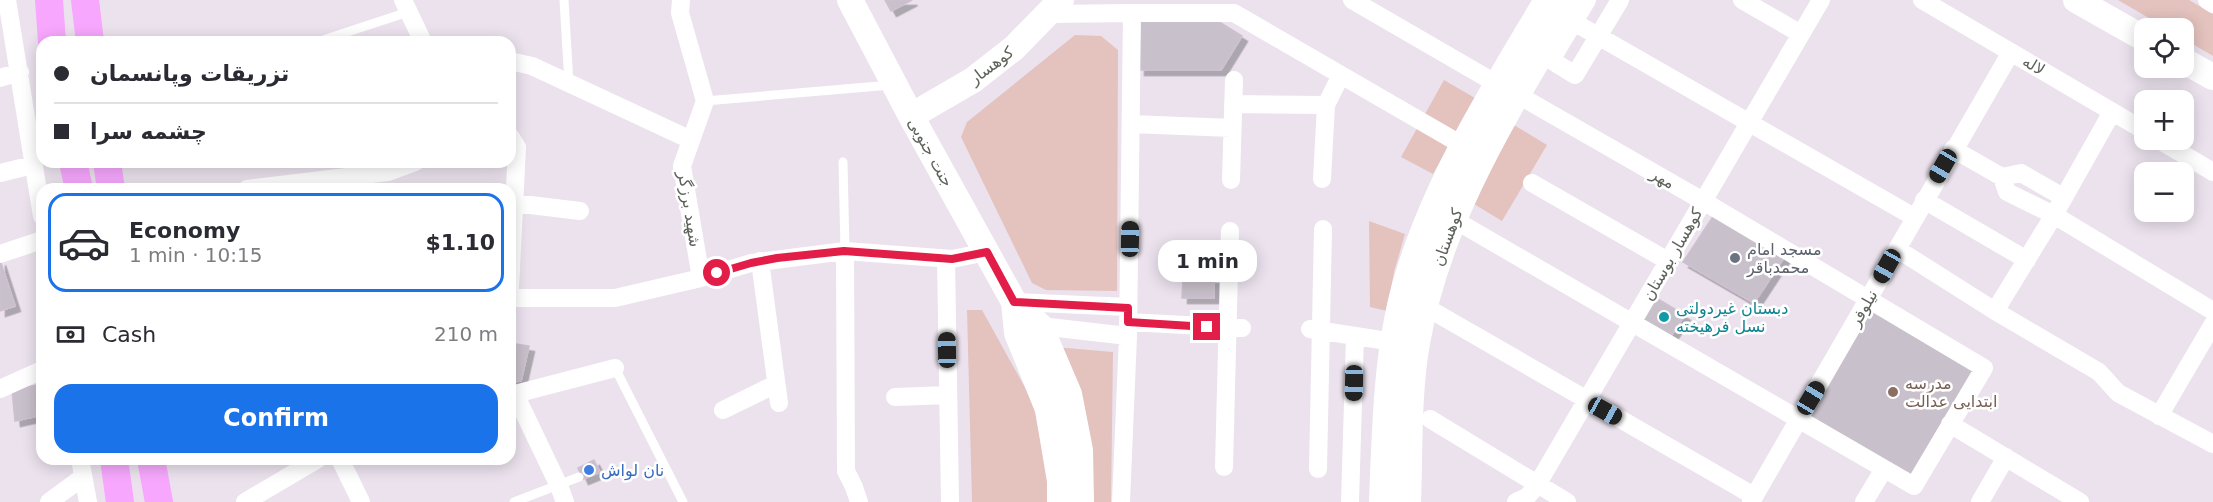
<!DOCTYPE html>
<meta charset="utf-8">
<style>
body{margin:0;font-family:"DejaVu Sans","Noto Sans Arabic",sans-serif;background:#f7f7f7;color:#2b2b33;height:100vh;display:flex;flex-direction:column;font-size:22px;white-space:nowrap}
*{box-sizing:border-box;margin:0}
p{font-size:20px;color:#7c7c81}
.icon{flex:none;width:33px;height:33px;fill:none;stroke:currentColor;stroke-width:2;stroke-linecap:round;stroke-linejoin:round}
.map{position:relative;flex:1;overflow:hidden}
.side{position:absolute;left:36px;top:183px;width:480px;height:282px;display:flex;flex-direction:column;background:#fff;border-radius:18px;box-shadow:0 3px 15px #0003}
.side>*{flex:none}
.hud{position:absolute;left:36px;top:36px;width:480px;height:132px;border-radius:18px;box-shadow:0 3px 15px #0003;display:grid;align-content:center;height:132px;padding:0 18px;background:#fff}
.buttons{position:absolute;left:2134px;top:18px;display:grid;gap:12px}
.buttons a{display:grid;place-items:center;width:60px;height:60px;border-radius:12px;background:#fff;box-shadow:0 3px 15px #0003;font-size:30px}
.end{position:absolute;width:27px;height:27px;margin:-14px;border:8px solid #e11d48;background:#fff;box-shadow:0 0 0 3px #fff}
.from{border-radius:50%}
.bubble{position:absolute;height:42px;border-radius:18px;background:#fff;box-shadow:0 3px 15px #0003;font-size:20px;font-weight:800;line-height:42px;text-align:center}
.car{position:absolute;width:18px;height:36px;margin:-18px -9px;border-radius:8px;box-shadow:0 0 4px 2px #0007;background:linear-gradient(#222 24%,#8ab4d8 0 40%,#222 0 76%,#8ab4d8 0 86%,#222 0)}
.hud b{display:flex;align-items:center;gap:21px;height:57px;font-size:22px}
.hud b+b{border-top:2px solid #e1e1e2}
.hud i{width:15px;height:15px;background:#2b2b33}
ul{padding:10px 0 0;list-style:none}
li{display:flex;align-items:center;gap:18px;height:99px;margin:0 12px 9px;padding:0 6px;border:3px solid transparent;border-radius:18px}
li div{flex:1}
li b{display:block;font-size:22px}
li em{font-style:normal;font-weight:800}
li.selected{border-color:#1a73e8}
li>.icon{width:54px;height:54px;stroke-width:1.5}
.pay{display:flex;align-items:center;gap:15px;height:66px;padding:0 18px;font-size:22px}
.pay p{margin-inline-start:auto}
.cta{display:flex;gap:12px;margin-top:auto;padding:12px 18px}
.cta a{flex:1;height:69px;border-radius:18px;background:#1a73e8;color:#fff;font-size:24px;font-weight:800;line-height:69px;text-align:center}
.map>svg:first-child{display:block}
</style>
<div class="map">
<svg width="2213" height="502" viewBox="0 0 2213 502">
<defs>
<filter id="shadow"><feDropShadow dx="5.5" dy="5.5" stdDeviation="0" flood-color="#0004"/></filter>
</defs>
<rect width="100%" height="100%" fill="#ebe2ed"/>
<!-- green -->
<path fill="#e4c2be" d="M2118 0H2189L2213 14V56L2184 39V28H2166Z
M1075 35 1101 36 1118 50 1117 291 1046 290 1032 283 961 137 967 122Z
M1444 80 1475 98 1433 174 1401 157Z
M1514 125 1547 145 1502 221 1469 201Z
M1369 221 1405 234 1394 272 1387 311 1370 307Z
M967 310H982L1033 402 1048 480 1047 502H972Z
M1055 347 1113 352 1111 502H1093Z"/>
<!-- building -->
<path fill="#c8c0ca" stroke="#cec0d1" stroke-width="1.5" filter="url(#shadow)" d="M885 0H912L891 11Z
M1141 17 1213 18 1242 36 1221 70H1139Z
M1716 212 1787 253 1754 303 1683 262Z
M0 260 15 306 0 311Z
M1183 278H1214V298H1182Z
M1656 298 1685 315 1671 336 1643 319Z
M1873 307 1978 368 1912 480 1808 416Z
M510 343 529 346 521 381 510 382Z
M42 384V415L15 421 12 390Z
M594 460 600 472 583 479 578 468Z"/>
<g fill="none" stroke-linecap="round" stroke-linejoin="round">
<!-- service -->
<path stroke="#fff" stroke-width="9" d="M564 0 569 84
M317 42 408 12
M705 101 891 85
M843 162 845 251
M615 368 683 502
M514 502 579 477"/>
<!-- minor -->
<path stroke="#fff" stroke-width="18" d="M7 0 42 216
M403 0 423 42
M681 0 680 13 705 101 682 166 701 278 751 263 845 251 952 259 987 252
M1352 0 1497 84
M1587 0 1551 60 1575 75 1620 0
M1742 0 1801 34
M1922 0 2145 131
M2207 0 2213 4
M1132 13H1234L1462 145
M1050 14 1132 13 1128 336 1121 502
M1563 16 1914 217
M510 61 532 66 691 140
M0 78 20 72
M1233 104 1326 105
M1131 124 1232 128
M510 136 517 147 510 288
M2159 140 2213 172
M1953 149 2002 177 2007 192 2054 215 2213 311
M0 173 33 165
M2002 177 2021 173 2063 197
M1322 179 1326 105 1341 75
M1231 180 1234 80
M1532 183 1668 261
M247 189 388 172 415 162
M1924 200 2027 260
M514 203 580 211
M1453 219 1914 486 1984 368 1703 201 1518 95
M1897 249 1995 311 2099 372 2118 393 2213 444
M845 251 846 471 854 487 859 502
M0 254 42 240
M946 259 950 502
M760 261 779 403
M510 298H615L701 278
M1014 302 1128 307
M1424 306 1754 496
M1995 311 2054 215 2112 112
M1128 322 1242 328
M1040 326 1128 336
M1310 329 1394 342
M0 389 42 370
M895 397 948 395
M723 410 776 384
M2159 416 2213 324
M1430 419 1567 502
M1950 424 2080 502
M80 459 88 502
M340 459 361 502
M1224 467 1230 231
M1318 469 1323 229
M49 502 83 477
M245 502 318 459
M565 502 559 486 515 394 615 368
M1350 502 1355 336
M1516 502 1527 497 1537 485 1821 0
M1751 502 2011 52
M1864 502 1884 469
M1980 502 2006 457"/>
<!-- secondary -->
<path stroke="#fff" stroke-width="26" d="M850 0 911 116 1014 302 1040 326 1069 394 1080 450 1081 502
M2076 0 2145 39
M2184 61 2213 77
M911 116 973 80 1014 48 1061 0
M1014 302 1017 333 1048 409 1060 481V502
M1382 502C1385 426 1386 345 1409 272 1440 173 1495 88 1547 0
M1408 502C1410 450 1408 393 1417 343 1439 216 1509 109 1573 0"/>
<!-- primary -->
<path stroke="#f7a7fd" stroke-width="28" d="M49 0 52 42
M85 0 90 42
M73 162 79 189
M107 162 111 189
M114 459 120 502
M151 459 159 502"/>
</g>
<g fill="none" stroke-linecap="round" stroke-linejoin="round">
<!-- route -->
<path stroke="#e11d48" stroke-width="8" d="M717 273 751 263 777 258 844 251 952 259 987 252 1014 302 1128 308V322L1207 327"/>
</g>
<!-- markers -->
<circle fill="#6b7280" stroke="#fff" stroke-width="2" cx="1735" cy="258" r="6"/>
<circle fill="#0f9aa8" stroke="#fff" stroke-width="2" cx="1664" cy="317" r="6"/>
<circle fill="#8d6e63" stroke="#fff" stroke-width="2" cx="1893" cy="392" r="6"/>
<circle fill="#3f7fe0" stroke="#fff" stroke-width="2" cx="589" cy="470" r="6"/>
<g text-anchor="middle" stroke-width="5" stroke-linejoin="round" paint-order="stroke">
<!-- street labels -->
<g font-size="16" fill="#5d625a" stroke="#fff">
<text transform="translate(991 65) rotate(-37)" y="6">کوهسار</text>
<text transform="translate(2034 65) rotate(31)" y="6">لاله</text>
<text transform="translate(931 152) rotate(61)" y="6">جنت جنوبی</text>
<text transform="translate(1663 178) rotate(30)" y="6">مهر</text>
<text transform="translate(690 209) rotate(81)" y="6">شهید برزگر</text>
<text transform="translate(1447 237) rotate(-70)" y="6">کوهستان</text>
<text transform="translate(1672 254) rotate(-60)" y="6">کوهسار بوستان</text>
<text transform="translate(1863 308) rotate(-60)" y="6">نیلوفر</text>
</g>
<!-- worship labels -->
<g font-size="16" fill="#5b616d" stroke="#fff" text-anchor="start">
<text x="1747" y="255">مسجد امام<tspan x="1747" dy="18">محمدباقر</tspan></text>
</g>
<!-- culture labels -->
<g font-size="16" fill="#0d838f" stroke="#fff" text-anchor="start">
<text x="1676" y="314">دبستان غیردولتی<tspan x="1676" dy="18">نسل فرهیخته</tspan></text>
</g>
<!-- education labels -->
<g font-size="16" fill="#785e54" stroke="#fff" text-anchor="start">
<text x="1905" y="389">مدرسه<tspan x="1905" dy="18">ابتدایی عدالت</tspan></text>
</g>
<!-- shop labels -->
<g font-size="16" fill="#366cbe" stroke="#fff" text-anchor="start">
<text x="601" y="476">نان لواش</text>
</g>
</g>
</svg>
<div class="buttons">
<a><svg class="icon" aria-label="locate" viewBox="0 0 24 24"><circle cx="12" cy="12" r="6"/><path d="M12 2v4M12 18v4M2 12h4M18 12h4"/></svg></a>
<a>+</a>
<a>−</a>
</div>
<i class="end from" style="left:717px;top:273px"></i>
<i class="end" style="left:1207px;top:327px"></i>
<div class="bubble" style="left:1158px;top:240px;width:99px">1 min</div>
<i class="car" style="left:1943px;top:166px;rotate:210deg"></i>
<i class="car" style="left:1130px;top:239px;rotate:1deg"></i>
<i class="car" style="left:1887px;top:266px;rotate:209deg"></i>
<i class="car" style="left:947px;top:350px;rotate:359deg"></i>
<i class="car" style="left:1354px;top:383px;rotate:181deg"></i>
<i class="car" style="left:1811px;top:398px;rotate:31deg"></i>
<i class="car" style="left:1605px;top:411px;rotate:119deg"></i>
<div class="hud">
<b><i class="from"></i>تزریقات وپانسمان</b>
<b><i></i>چشمه‌ سرا</b>
</div>
<section class="side">
<ul>
<li class="selected"><svg class="icon" aria-label="car" viewBox="0 0 24 24"><path d="M5 17H2v-5l4-1 3-4h7l3 4 3 1v5h-3M9 17h6M6 11h13"/><circle cx="7" cy="17" r="2"/><circle cx="17" cy="17" r="2"/></svg><div><b>Economy</b><p>1 min · 10:15</p></div><em>$1.10</em></li>
</ul>
<div class="pay"><svg class="icon" aria-label="cash" viewBox="0 0 24 24"><path d="M3 7h18v10H3z"/><circle cx="12" cy="12" r="2"/></svg>Cash<p>210 m</p></div>
<div class="cta"><a>Confirm</a></div>
</section>
</div>
